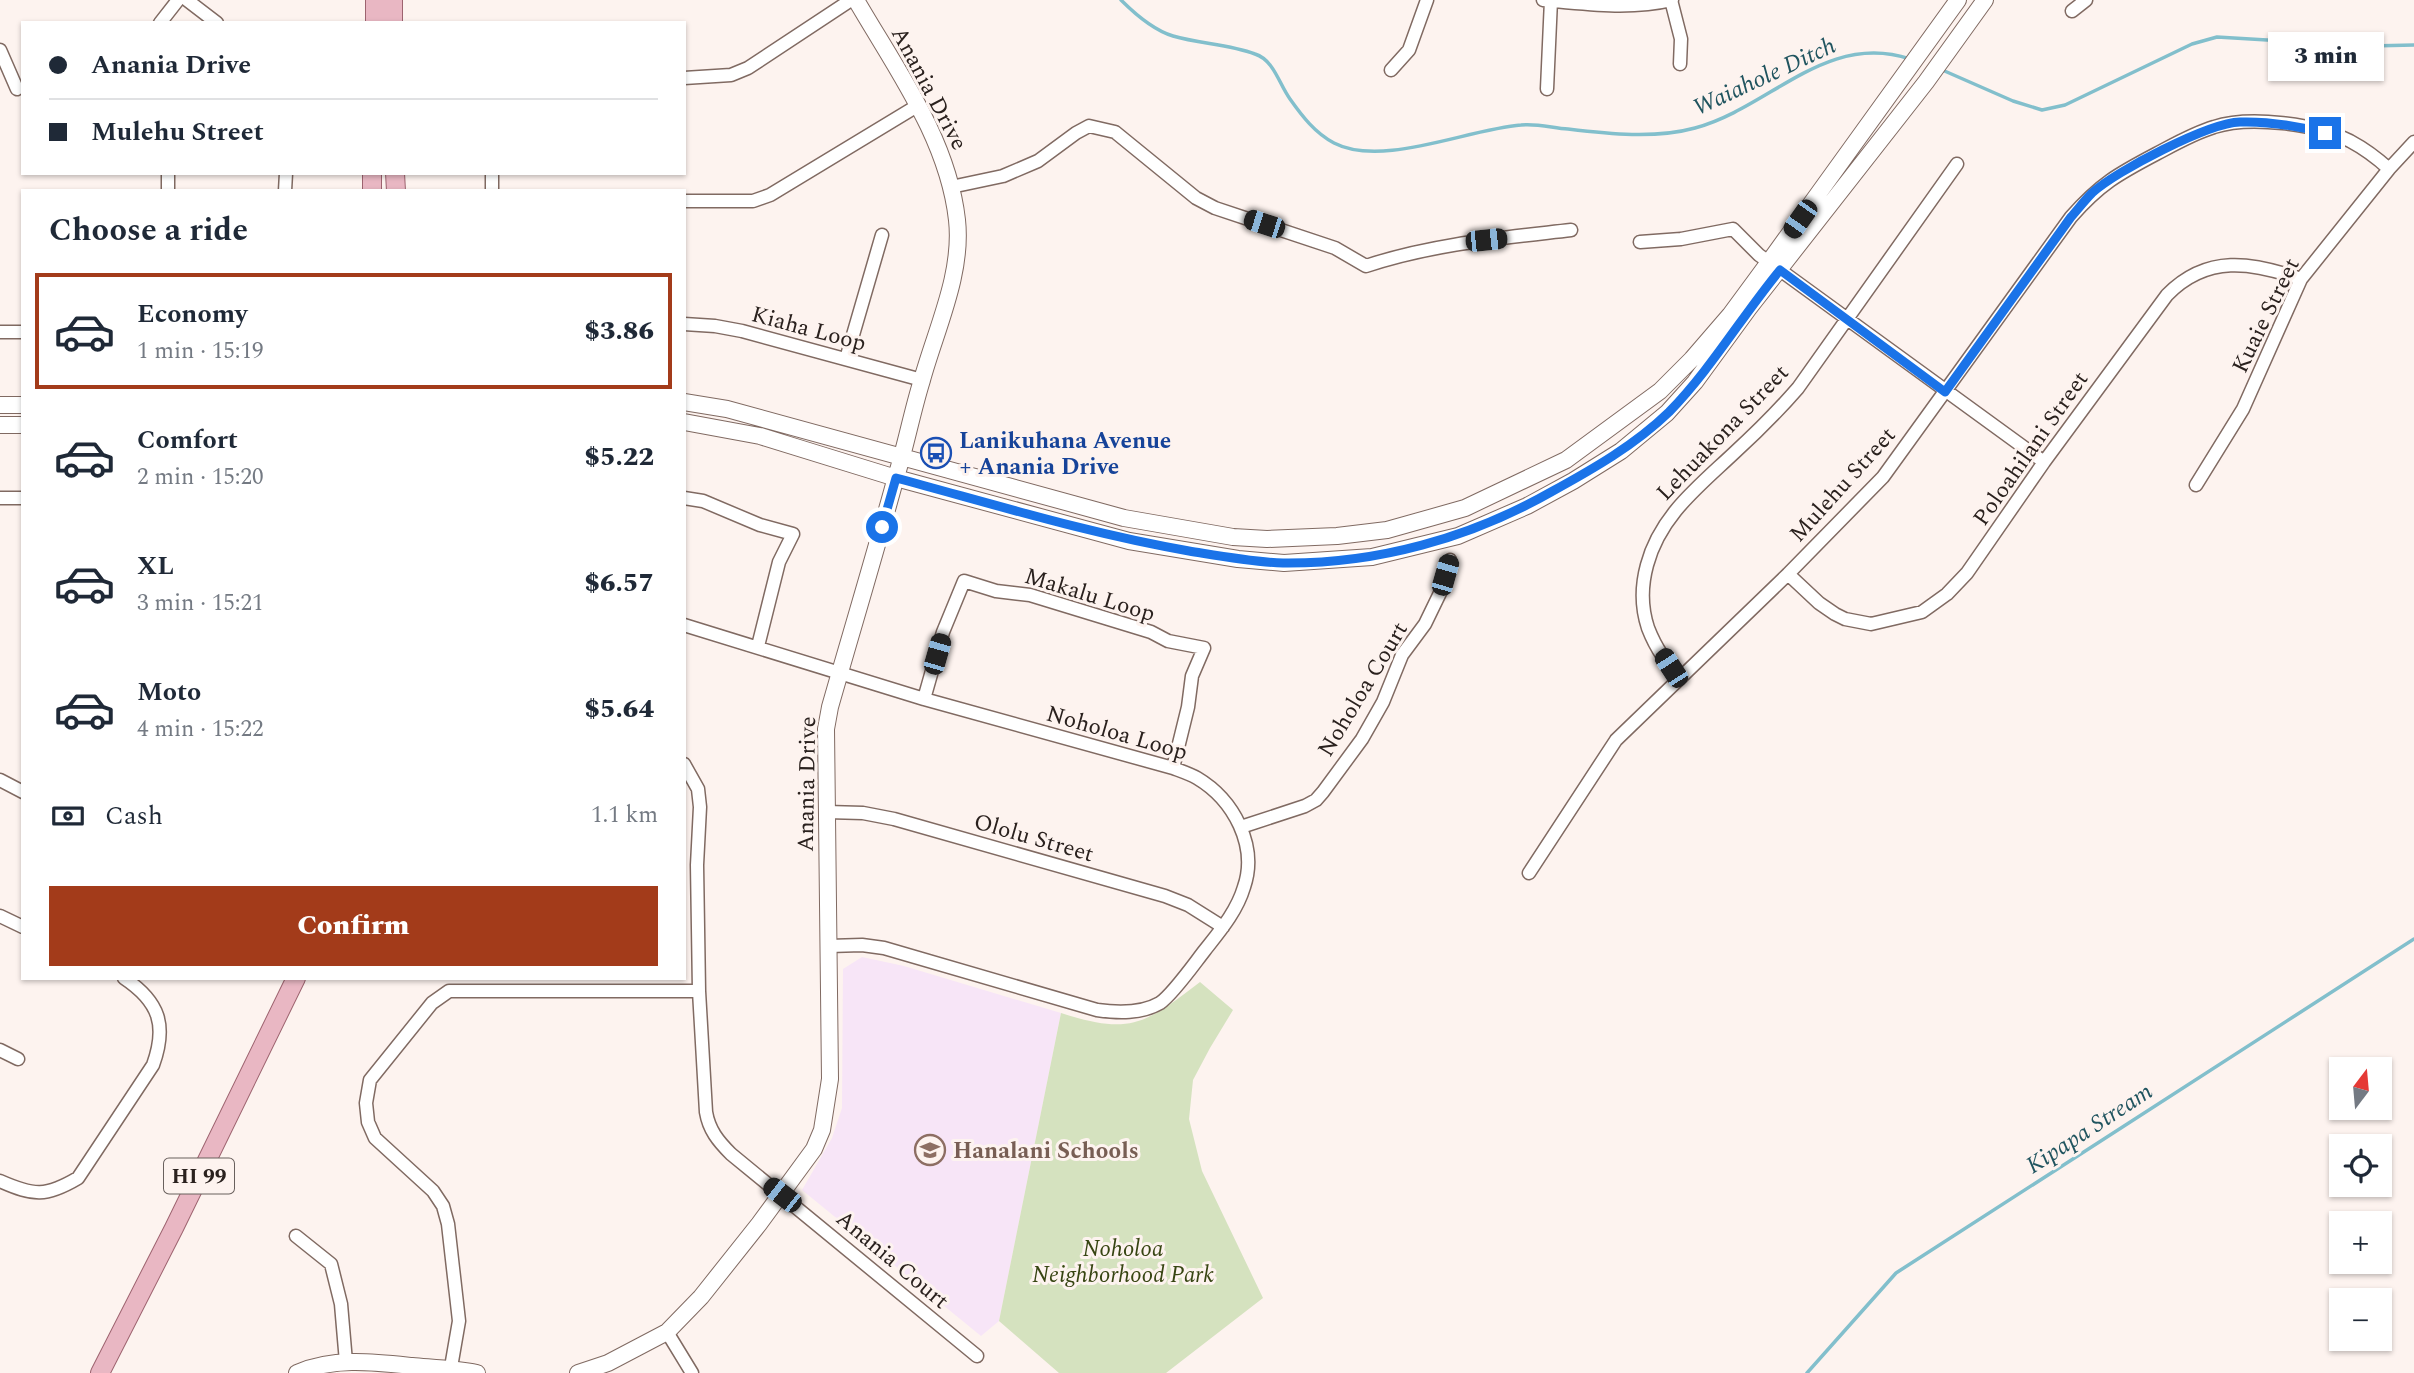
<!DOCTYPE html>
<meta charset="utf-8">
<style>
body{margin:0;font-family:Spectral,serif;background:#f6f6f7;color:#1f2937;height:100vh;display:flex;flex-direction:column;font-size:26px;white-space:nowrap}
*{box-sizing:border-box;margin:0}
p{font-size:23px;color:#747a83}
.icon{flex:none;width:38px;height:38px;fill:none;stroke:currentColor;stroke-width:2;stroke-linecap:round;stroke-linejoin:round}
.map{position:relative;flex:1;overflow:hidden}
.panel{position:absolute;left:21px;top:189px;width:665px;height:791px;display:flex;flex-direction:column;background:#fff;border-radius:0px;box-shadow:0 2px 5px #0004}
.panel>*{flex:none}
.hud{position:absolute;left:21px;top:21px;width:665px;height:154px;border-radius:0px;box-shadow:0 2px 5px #0004;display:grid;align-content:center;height:154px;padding:0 28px;background:#fff}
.needle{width:46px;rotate:16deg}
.buttons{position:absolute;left:2329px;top:1057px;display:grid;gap:14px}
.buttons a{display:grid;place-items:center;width:63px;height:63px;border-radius:0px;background:#fff;box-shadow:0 2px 5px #0004;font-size:35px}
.end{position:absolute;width:32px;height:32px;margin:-16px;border:9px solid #1a73e8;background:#fff;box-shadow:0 0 0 4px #fff}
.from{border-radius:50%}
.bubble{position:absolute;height:49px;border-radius:0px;background:#fff;box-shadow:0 2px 5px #0004;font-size:23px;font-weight:800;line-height:49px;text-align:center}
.car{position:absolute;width:21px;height:42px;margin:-21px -10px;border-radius:9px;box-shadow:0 0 5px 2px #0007;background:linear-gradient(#222 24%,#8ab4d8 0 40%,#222 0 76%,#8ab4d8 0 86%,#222 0)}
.hud b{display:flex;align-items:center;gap:24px;height:66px;font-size:26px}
.hud b+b{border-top:2px solid #e0e1e3}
.hud i{width:18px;height:18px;background:#1f2937}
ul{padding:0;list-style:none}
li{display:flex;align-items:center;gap:21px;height:116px;margin:0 14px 10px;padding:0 14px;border:4px solid transparent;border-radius:0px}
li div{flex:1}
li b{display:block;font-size:26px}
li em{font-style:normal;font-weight:800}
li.active{border-color:#a33b1a}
li>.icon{width:63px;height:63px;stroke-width:1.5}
h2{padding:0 28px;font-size:32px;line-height:84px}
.pay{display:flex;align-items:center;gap:18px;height:77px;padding:0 28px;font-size:26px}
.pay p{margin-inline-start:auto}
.action{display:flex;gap:14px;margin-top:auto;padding:14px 28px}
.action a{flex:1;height:80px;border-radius:0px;background:#a33b1a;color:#fff;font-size:28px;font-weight:800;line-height:80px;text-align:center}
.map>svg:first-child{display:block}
</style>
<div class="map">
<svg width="2414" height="1373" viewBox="0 0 2414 1373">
<rect width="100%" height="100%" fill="#fdf3ef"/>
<!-- education -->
<path fill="#f7e5f7" d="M862 957 904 966 1061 1013 999 1321 981 1336 802 1190 832 1138 842 1108 843 969Z"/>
<!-- green -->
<path fill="#d5e2bf" d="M1200 982 1233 1010 1210 1048 1193 1080 1189 1119 1202 1171 1263 1298 1166 1373H1059L999 1321 1061 1013C1130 1035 1144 1025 1200 982Z"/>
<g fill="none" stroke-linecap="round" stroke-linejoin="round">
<!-- stream -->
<path stroke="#82bfcc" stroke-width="3.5" d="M1121 0C1135 14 1153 30 1173 36 1200 44 1229 44 1255 54 1274 60 1279 84 1290 99 1302 116 1315 133 1334 143 1382 168 1468 129 1521 125 1536 123 1553 128 1568 129 1609 134 1655 139 1695 128 1770 108 1826 31 1910 59
M1940 69 2013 101 2042 110 2065 105 2192 44 2217 37 2370 46 2414 45
M1807 1373 1896 1273 2414 939"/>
<!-- street casing -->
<g stroke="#806a62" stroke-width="15">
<path id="street" d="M187 0 217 23
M1543 0C1586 4 1630 10 1672 0
M1671 0 1681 39 1680 64
M2072 11 2086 0
M160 23 178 0
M0 50 17 89
M1391 70 1409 50 1427 0
M684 78 731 75 748 68 851 0
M1547 89 1551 0
M492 173V191
M168 174V191
M951 187 1003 176 1038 161 1076 133 1089 126 1115 132 1196 198 1215 208 1335 248 1366 266C1432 244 1502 238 1571 230
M285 191 286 173
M684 201H753L770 195 917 106
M1640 242 1681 239 1733 229 1759 255 1780 270 2044 462
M684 324 715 326 742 331 922 380
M0 332H23
M846 359 882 235
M2196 485 2243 409 2301 279 2389 169 2414 142
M0 498H23
M684 498 703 501 760 525 793 534 779 562 758 646
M1788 574 1819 603 1835 614 1845 619 1871 624 1922 612 1947 594 1967 573 2044 462 2167 295C2207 254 2252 262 2301 279
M684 625 924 699 1173 768C1181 771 1190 774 1197 778 1234 800 1258 846 1244 887 1237 911 1220 931 1205 950 1194 964 1173 994 1160 1003 1141 1014 1118 1013 1097 1010L884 948 862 945 829 946
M1681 676C1666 664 1655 646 1648 628 1641 607 1641 587 1647 565 1660 516 1698 487 1734 453 1757 432 1778 411 1798 388L1957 164
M924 699 943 632 964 581 996 591 1030 595 1151 632 1168 641 1204 648 1192 676 1188 707 1173 768
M684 764 698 789 700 807 697 865 699 991 706 1112C709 1130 718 1141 731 1154L977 1356
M0 780 23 792
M827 812 863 813 894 819 1165 896 1188 905 1223 927
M1241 827 1305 806 1316 800 1323 792 1362 739 1383 702 1402 655 1425 624 1441 591 1450 560
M1529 873 1616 740 1788 574 1883 477 2071 217C2100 184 2118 174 2156 154 2175 144 2194 133 2214 127 2250 115 2316 124 2350 141 2365 149 2377 158 2389 169
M0 916 23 927
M0 1050 18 1059
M0 1181C34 1196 46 1197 78 1178L153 1065C167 1026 160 1002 124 978
M296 1236 331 1264 341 1304 346 1362
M667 1332 692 1373
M450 1373 459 1321 448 1224 443 1206 433 1191 375 1138 368 1122 366 1103 370 1080 432 1003 449 991H699"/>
</g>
<!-- secondary casing -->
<g stroke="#806a62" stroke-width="18">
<path id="secondary" d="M684 402 727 409 1124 518 1233 537 1267 539 1337 536 1387 530 1465 508 1566 460 1660 391 1692 359 1730 315 1769 262 1958 0
M0 405H23
M684 422 760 436 896 478 1129 541 1238 559 1284 563 1372 557 1458 536 1527 506 1573 481 1621 451 1667 413 1695 382 1749 308 1926 82 1985 0
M0 425H23
M297 1373C333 1357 374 1362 412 1366 434 1368 455 1369 477 1373
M578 1373 608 1363 667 1332 701 1297 759 1224 814 1149 822 1130 830 1079 826 729 830 707C852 630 875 554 896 477 906 445 912 412 922 380 936 329 963 274 957 220 948 139 896 69 856 0"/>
</g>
<!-- primary casing -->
<g stroke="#9d636f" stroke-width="20">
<path id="primary" d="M393 0V23
M375 23V0
M395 173 396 191
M372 191V173
M100 1373 174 1228 296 978"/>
</g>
<!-- street -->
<use href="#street" stroke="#fff" stroke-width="12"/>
<!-- secondary -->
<use href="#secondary" stroke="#fff" stroke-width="16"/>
<!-- primary -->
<use href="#primary" stroke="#e9b7c3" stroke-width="18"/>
</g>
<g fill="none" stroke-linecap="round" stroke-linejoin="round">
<!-- route -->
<path stroke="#1a73e8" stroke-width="9" d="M882 527 896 478C993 504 1090 534 1189 551 1220 556 1252 562 1283 563 1377 564 1470 538 1551 492 1593 469 1635 445 1669 412 1711 369 1742 316 1780 270L1945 392 2071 217C2078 209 2085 200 2092 193 2116 171 2208 123 2240 122 2269 121 2297 126 2325 133"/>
</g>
<!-- icons -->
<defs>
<g id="bus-ring" transform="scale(1.575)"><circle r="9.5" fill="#fdf3ef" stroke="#1a4fb4" stroke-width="1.5"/><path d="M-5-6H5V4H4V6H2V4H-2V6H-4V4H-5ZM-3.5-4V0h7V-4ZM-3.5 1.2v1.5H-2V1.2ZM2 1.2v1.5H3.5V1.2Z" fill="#1a4fb4"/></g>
<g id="school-ring" transform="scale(1.575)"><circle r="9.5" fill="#fdf3ef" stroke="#8d6e63" stroke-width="1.5"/><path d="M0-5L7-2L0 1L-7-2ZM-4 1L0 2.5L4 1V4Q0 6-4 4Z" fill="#8d6e63"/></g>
</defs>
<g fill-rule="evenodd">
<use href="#bus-ring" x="936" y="453"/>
<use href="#school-ring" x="930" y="1150"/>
</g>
<g text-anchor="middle" stroke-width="6" stroke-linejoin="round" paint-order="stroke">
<!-- shield labels -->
<rect fill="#fdf3ef" stroke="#69605d" stroke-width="2" x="164" y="1158.5" width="70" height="35" rx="5"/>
<g font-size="21" font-weight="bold" fill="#2a211e">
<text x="199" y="1183">HI 99</text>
</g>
<!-- street labels -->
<g font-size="23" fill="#2a211e" stroke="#fdf3ef">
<text transform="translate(930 88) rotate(62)" y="8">Anania Drive</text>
<text transform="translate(2265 315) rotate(-64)" y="8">Kuaie Street</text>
<text transform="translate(809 328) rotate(15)" y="8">Kiaha Loop</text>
<text transform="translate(1722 432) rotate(-46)" y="8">Lehuakona Street</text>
<text transform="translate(2030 448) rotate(-55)" y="8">Poloahilani Street</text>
<text transform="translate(1842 484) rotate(-48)" y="8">Mulehu Street</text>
<text transform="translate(1090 594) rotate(17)" y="8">Makalu Loop</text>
<text transform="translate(1362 689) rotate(-59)" y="8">Noholoa Court</text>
<text transform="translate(1117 732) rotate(16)" y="8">Noholoa Loop</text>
<text transform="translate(806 784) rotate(-89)" y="8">Anania Drive</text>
<text transform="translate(1034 837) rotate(16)" y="8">Ololu Street</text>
<text transform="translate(893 1259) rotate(40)" y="8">Anania Court</text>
</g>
<!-- transit labels -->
<g font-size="23" font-weight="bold" fill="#164399" stroke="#fdf3ef" text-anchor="start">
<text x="959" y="448">Lanikuhana Avenue<tspan x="959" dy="26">+ Anania Drive</tspan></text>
</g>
<!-- education labels -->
<g font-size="23" font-weight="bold" fill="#785e54" stroke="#fdf3ef" text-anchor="start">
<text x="953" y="1158">Hanalani Schools</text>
</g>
<!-- park labels -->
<g font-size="23" font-style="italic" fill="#374512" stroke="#fdf3ef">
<text x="1123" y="1256">Noholoa<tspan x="1123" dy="26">Neighborhood Park</tspan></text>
</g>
<!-- water labels -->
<g font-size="24" font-style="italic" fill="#20545f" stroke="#fdf3ef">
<text transform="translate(1764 76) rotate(-25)" y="8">Waiahole Ditch</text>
<text transform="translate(2089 1128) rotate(-33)" y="8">Kipapa Stream</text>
</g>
</g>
</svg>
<div class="buttons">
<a><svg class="needle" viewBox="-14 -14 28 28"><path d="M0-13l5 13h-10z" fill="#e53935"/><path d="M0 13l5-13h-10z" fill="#747a83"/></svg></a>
<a><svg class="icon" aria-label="locate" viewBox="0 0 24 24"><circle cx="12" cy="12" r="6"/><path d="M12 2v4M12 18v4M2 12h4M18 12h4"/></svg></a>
<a>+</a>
<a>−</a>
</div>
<i class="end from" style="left:882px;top:527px"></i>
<i class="end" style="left:2325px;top:133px"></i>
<div class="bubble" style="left:2268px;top:32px;width:116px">3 min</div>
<i class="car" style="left:1800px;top:219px;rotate:215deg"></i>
<i class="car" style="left:1264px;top:224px;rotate:288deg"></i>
<i class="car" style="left:1486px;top:240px;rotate:84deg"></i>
<i class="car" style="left:1445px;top:575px;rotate:16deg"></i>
<i class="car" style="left:937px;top:654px;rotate:16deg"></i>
<i class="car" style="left:1671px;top:668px;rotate:327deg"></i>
<i class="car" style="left:782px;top:1195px;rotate:308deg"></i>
<div class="hud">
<b><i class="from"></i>Anania Drive</b>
<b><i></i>Mulehu Street</b>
</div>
<section class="panel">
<h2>Choose a ride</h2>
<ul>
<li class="active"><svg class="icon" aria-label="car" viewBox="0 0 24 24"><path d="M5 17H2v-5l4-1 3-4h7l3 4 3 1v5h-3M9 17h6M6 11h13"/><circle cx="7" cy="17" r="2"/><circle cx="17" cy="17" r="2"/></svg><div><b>Economy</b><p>1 min · 15:19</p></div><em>$3.86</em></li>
<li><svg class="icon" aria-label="car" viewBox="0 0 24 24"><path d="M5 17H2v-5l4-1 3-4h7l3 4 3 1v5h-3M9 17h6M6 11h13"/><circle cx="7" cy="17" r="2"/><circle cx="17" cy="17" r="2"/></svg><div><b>Comfort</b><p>2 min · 15:20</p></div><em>$5.22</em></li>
<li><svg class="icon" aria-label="car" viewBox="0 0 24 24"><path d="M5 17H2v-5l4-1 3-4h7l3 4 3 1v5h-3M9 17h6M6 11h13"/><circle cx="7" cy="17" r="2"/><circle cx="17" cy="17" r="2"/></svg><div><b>XL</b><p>3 min · 15:21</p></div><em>$6.57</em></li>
<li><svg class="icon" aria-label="car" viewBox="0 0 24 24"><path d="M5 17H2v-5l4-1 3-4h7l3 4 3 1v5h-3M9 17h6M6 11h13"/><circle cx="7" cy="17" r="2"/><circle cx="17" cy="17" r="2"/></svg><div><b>Moto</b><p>4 min · 15:22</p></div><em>$5.64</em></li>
</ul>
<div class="pay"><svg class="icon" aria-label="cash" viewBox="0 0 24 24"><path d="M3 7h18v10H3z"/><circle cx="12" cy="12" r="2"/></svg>Cash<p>1.1 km</p></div>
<div class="action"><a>Confirm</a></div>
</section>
</div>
